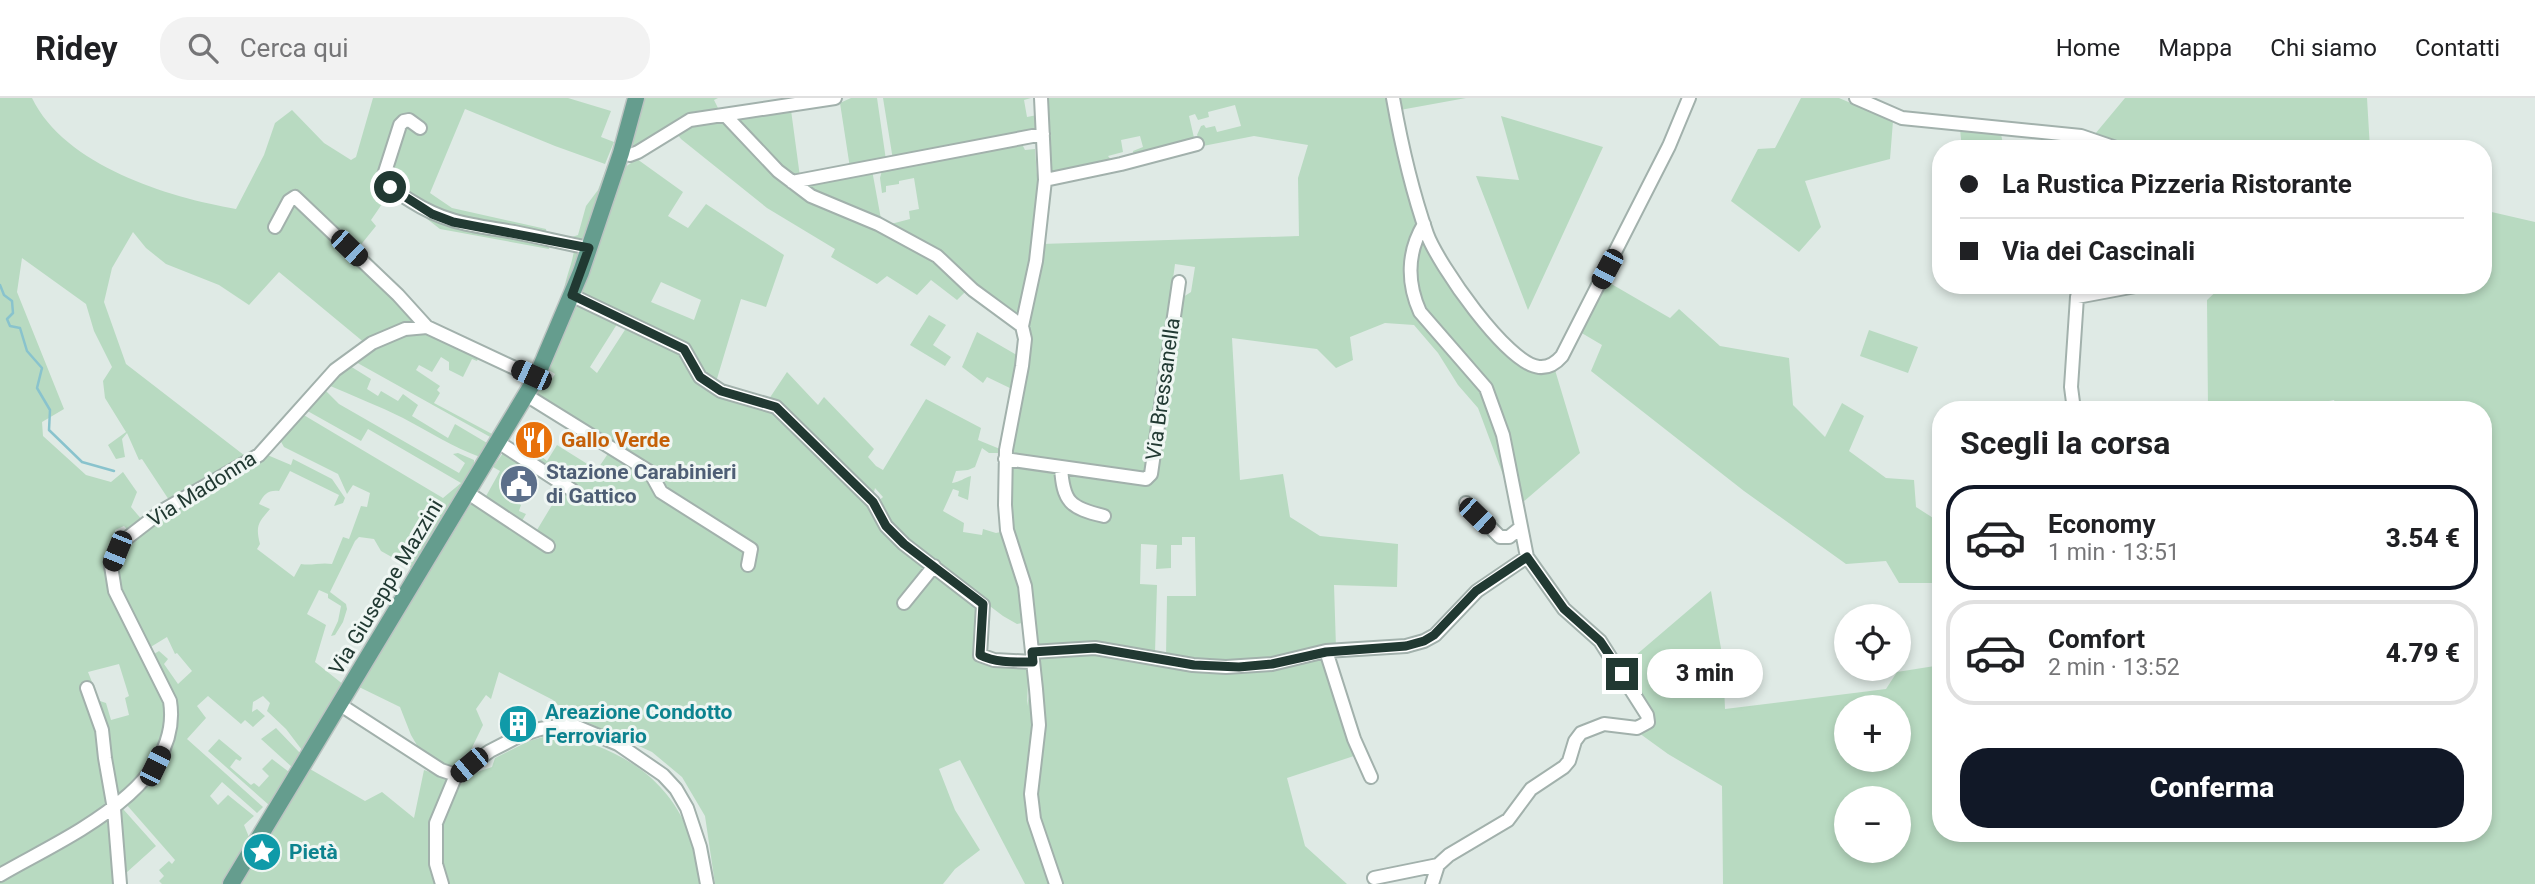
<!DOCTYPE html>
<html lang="it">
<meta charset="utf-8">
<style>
body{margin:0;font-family:Roboto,sans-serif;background:#f2f2f2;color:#202124;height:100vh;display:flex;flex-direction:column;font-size:26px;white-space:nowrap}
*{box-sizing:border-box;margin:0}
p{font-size:23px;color:#757577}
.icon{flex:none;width:38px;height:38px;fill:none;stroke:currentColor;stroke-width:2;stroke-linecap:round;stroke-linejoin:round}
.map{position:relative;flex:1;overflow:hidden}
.side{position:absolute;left:1932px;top:303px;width:560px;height:441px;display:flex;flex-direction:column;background:#fff;border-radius:28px;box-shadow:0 4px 10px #0003}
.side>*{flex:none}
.hud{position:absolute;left:1932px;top:42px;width:560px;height:154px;border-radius:28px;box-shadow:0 4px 10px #0003;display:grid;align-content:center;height:154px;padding:0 28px;background:#fff}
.tools{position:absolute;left:1834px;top:506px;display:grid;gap:14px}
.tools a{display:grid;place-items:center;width:77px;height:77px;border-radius:50%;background:#fff;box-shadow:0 4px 10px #0003;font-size:35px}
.end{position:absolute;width:32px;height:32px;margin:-16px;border:9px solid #213932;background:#fff;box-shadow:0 0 0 4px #fff}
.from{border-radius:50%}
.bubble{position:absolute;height:49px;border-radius:24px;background:#fff;box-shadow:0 4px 10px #0003;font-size:23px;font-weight:800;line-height:49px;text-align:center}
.car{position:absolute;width:21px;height:42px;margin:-21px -10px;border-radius:9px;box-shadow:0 0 5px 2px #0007;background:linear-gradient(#222 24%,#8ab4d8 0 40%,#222 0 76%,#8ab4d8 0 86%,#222 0)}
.hud b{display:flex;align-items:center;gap:24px;height:66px;font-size:26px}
.hud b+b{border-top:2px solid #e0e0e0}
.hud i{width:18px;height:18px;background:#202124}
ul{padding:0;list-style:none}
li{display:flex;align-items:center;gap:21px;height:105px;margin:0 14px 10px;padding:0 14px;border:4px solid #e0e0e0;border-radius:28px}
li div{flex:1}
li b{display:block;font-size:26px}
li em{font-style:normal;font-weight:800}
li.active{border-color:#111827}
li>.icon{width:63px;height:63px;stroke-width:1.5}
h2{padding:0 28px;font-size:32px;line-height:84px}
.button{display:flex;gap:14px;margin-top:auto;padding:14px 28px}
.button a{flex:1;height:80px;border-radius:28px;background:#111827;color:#fff;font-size:28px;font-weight:800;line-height:80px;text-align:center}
header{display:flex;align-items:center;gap:42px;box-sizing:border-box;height:98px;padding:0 35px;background:#fff;border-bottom:2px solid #e0e0e0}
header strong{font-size:33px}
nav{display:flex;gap:38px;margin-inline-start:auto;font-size:24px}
.search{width:490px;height:63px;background:#f2f2f2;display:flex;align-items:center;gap:18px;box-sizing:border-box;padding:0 24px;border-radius:28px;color:#757577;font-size:26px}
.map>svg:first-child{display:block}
</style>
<header>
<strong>Ridey</strong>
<div class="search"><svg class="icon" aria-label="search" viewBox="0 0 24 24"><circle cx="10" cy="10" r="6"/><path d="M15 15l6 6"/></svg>Cerca qui</div>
<nav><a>Home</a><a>Mappa</a><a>Chi siamo</a><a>Contatti</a></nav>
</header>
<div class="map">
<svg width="2535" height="786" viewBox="0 0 2535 786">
<rect width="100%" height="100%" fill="#dfeae5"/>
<!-- green -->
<path fill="#b8dac1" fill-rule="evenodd" d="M0 0H32C65 68 168 99 236 111L264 57 275 25 292 12 324 45 351 62 356 59 373 0H568L611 13 601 39 614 44 605 66 555 48 465 11 430 95 452 110 546 131 549 151 440 131 391 93 371 122 376 128 359 149 430 222 431 226 354 153 295 91 291 93 332 139 420 225 366 246 279 174 249 207 219 187 166 166 146 150 133 134 112 170 104 204 126 266 249 361 169 402 142 361 139 362 127 335 122 341 125 359 116 361 108 347 126 334 105 300 103 283 112 269 94 233 86 206 22 160 17 194 64 311 42 324 43 338 86 377 111 384 123 374 137 394 131 409 143 423 129 433 124 428 115 432 118 445 108 467 155 579 169 619 152 664 117 703 97 602 106 605 111 622 129 617 125 600 129 598 119 566 88 574 92 584 86 586 97 622 106 708 96 720 0 773Z
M644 0H718L714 2 719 12 696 13 680 19 639 49 631 46Z
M851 0H877L886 62 850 70 840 5Z
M883 0H1031L1024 2 1027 19 1037 17 1039 34 893 62Z
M1045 0H1466L1400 12C1410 53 1417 98 1431 137 1444 170 1469 201 1492 226 1506 242 1522 258 1542 266L1552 262 1580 355 1523 404 1512 401 1478 310 1458 287 1438 255 1414 227 1385 225 1350 239 1353 262 1336 270 1317 251 1232 240 1240 382 1283 376 1290 419 1320 438 1398 446 1397 489 1334 487 1336 550 1268 564 1236 566 1166 559 1167 498H1196L1195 439H1182V447H1171V470L1156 471 1157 447 1141 446 1140 486 1157 487 1155 555 1109 545 1107 546 1113 556 1205 571 1254 573 1324 557 1357 657 1287 680 1305 748 1347 786H1025L960 662 939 671 955 712 980 752 955 771 943 786H715L705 718 682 679 652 654 582 622 563 612 553 602 499 574 491 601 486 597 476 611 483 627 465 664 449 670 425 661 411 637 400 609 359 589 477 396 485 400 500 373 493 369 503 355H508L535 372 533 376 521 370 512 385 515 387 510 400 521 407 519 413 526 416 522 423 537 432 561 392 579 400 583 393 531 361 536 354 547 363 557 347 597 372 613 348 533 298 546 277 552 281 555 276 549 272 575 205H581L619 223 590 269 597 275 632 221 580 195 618 82 625 69 637 61 683 94 668 118 688 130 706 106 784 157 766 209 741 201 716 284 722 290 769 301 787 274 818 307 824 299 874 351 868 359 876 368 883 372 926 301 981 330 978 342 1000 351V355H989L982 350 975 369 968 372 956 373 952 385C960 384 964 380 971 378L968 402 958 398 959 393 953 391 943 413 964 425 963 434 982 437 983 431 996 435 1005 433 1020 474 1027 524 1017 526 1003 518 905 444 889 426 876 405 883 399 875 390 872 403 886 428 885 430C913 458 947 481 977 507L975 551 997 559 1029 560 1027 608 1038 549 1028 485 1013 435 1008 399 1009 369 1013 365 1055 372 1059 373V377L1065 378 1071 373 1151 384 1158 343 1163 339 1165 330 1160 329 1165 294 1171 293 1173 281 1168 276 1180 201 1191 194 1195 169 1175 166 1147 377 1008 356 1024 275 1030 217 1040 161 1041 146 1299 138 1298 80 1308 47 1254 38 1203 48 1197 37 1201 28 1204 27 1206 30 1215 28 1217 34 1241 28 1235 7 1208 14 1209 19 1198 22 1195 16 1189 18 1195 44 1134 60 1133 53 1143 49 1140 38 1121 42 1123 54 1108 58 1112 63 1056 76 1052 74ZM661 184 701 202 694 222 651 204Z
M1801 0H1839L1893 23 1890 61 1805 83 1821 129 1799 154 1731 103 1758 51 1775 50Z
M2125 0H2367L2370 51H2106L2117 44 2095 36Z
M791 12 800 79 786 75 736 22 738 19Z
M1501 18 1603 49 1528 212 1476 78 1519 82Z
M721 22 786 83 926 156 966 193 957 202 931 182 917 197 887 178 877 186 831 159 835 151 767 110 681 41 675 33 686 28Z
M1960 31 2001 36 2004 51H1962Z
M1021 44 1025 52 1035 51 1037 77 1041 90 1021 221 961 176 802 87 872 72 881 121 891 126 910 121 909 113 919 111 914 80 899 83V86L886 88V94L882 95 880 80 882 72Z
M610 67 564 201C562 185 573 167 574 151L550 136 572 139 578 137 586 108 598 92 607 68Z
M2483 112 2535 124V786H1723L1722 688 1668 656 1639 635 1652 624 1622 569 1711 493 1723 562 1725 611 1886 591 1897 574 1941 567V735H2483V312L2337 311 2334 302 2289 311H2208L2207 202 2223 187H2483ZM1846 609H1899V662H1846ZM1846 700H1899V752H1846Z
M1608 184 1670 220 1679 211 1720 248 1789 260 1793 307 1825 339 1842 305 1864 318 1849 353 1886 380 1914 382 1916 409 1941 425V485H1899L1886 463 1846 466 1744 393 1591 273 1602 247 1580 234Z
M929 217 946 227 933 247 951 259 945 268 910 247Z
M1869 232 1918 249 1908 275 1860 258Z
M421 233 479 257 477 263 472 261 463 279 449 272V264L441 259 432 274 419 267 416 272 440 288 437 292 440 295 434 305 494 337 492 340 354 263 390 240Z
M977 234 1020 259 1014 292 987 279 983 285 962 269Z
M350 268 371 281 367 291 378 298 381 293 398 303 403 296 418 307 412 318 448 340 455 326 487 345 488 349 480 359C453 349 429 334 403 320 379 308 353 298 328 287Z
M325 292 339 306 459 375 465 365 453 356 458 355 474 362V366L413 471 381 453 374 441 359 439 355 443 330 494 346 506 347 511 343 524 335 537 331 538 338 523 341 508 328 500V496L319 492 307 516 326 527 315 564 344 587 302 652 286 631 267 613 270 605 263 598 253 604 252 614 257 611 265 618 253 629 245 622 241 626 208 598 197 608 206 620 187 641 263 709 257 715 222 684 210 698 218 707 228 697 254 718 244 727 251 744 224 786H162L159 783 164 778 159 772 169 763 172 766 175 762 126 706 173 635 177 608 154 556 159 553 168 561 164 566 178 586 192 573 177 555 175 556 167 539 149 550C135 524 110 492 117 461 122 436 238 372 265 356L291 367 293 361 332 381 345 400 343 405 334 408 339 397 290 373 279 393C268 392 264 396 259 406L270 411C259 424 255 427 260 446L257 451 294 479 301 466C312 468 320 464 332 466L343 439 349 441 361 408 367 409 370 395 353 387 347 396 338 376 284 349 280 342 302 316 443 400 461 385 368 331 361 343 304 311Z
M276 630 300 655 293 670 261 641Z
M554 636C612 647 665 675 688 733 694 749 696 769 700 786H238L310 671 365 703 382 694 414 720 424 672 462 685 474 675 492 669 495 660 529 643Z
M219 641 242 660 240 663 236 661 230 669 251 687 254 685 259 689 269 678 262 671 272 661 289 674 270 708 208 653Z
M123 711 156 748 126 775 127 786H123L120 715Z
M112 719 116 786H0V781Z"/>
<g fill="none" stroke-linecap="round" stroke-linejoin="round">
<!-- stream -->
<path stroke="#89c3cd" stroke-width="2.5" d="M0 187 4 197 12 203 13 215 7 221 10 228 20 230 27 253 42 270 37 290 50 312 49 332 82 364 114 373"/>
<!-- minor casing -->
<g stroke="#a2b1ac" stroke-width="16">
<path id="minor" d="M1393 0C1401 45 1412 93 1427 136 1438 166 1507 266 1539 269 1549 270 1556 265 1562 258L1669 48 1689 0
M1856 0 1902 20 2081 38 2119 51
M725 17 778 73 811 98 878 126 937 158 973 192 1022 228 1025 241 1022 268 1006 352 1005 407 1007 432 1025 488 1036 591 1039 627 1031 696 1034 721 1056 786
M420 30 409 22 404 23 400 27 384 77C389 90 400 96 411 103 447 126 473 127 514 134 539 139 564 145 589 150
M621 55 630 57 638 54 690 22 835 0
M1045 82 1121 66 1197 46
M792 84 1043 36
M275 129 289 103 295 99 398 197 427 229
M571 197 684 251 700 279 721 293 776 309 873 404 886 428 904 446 983 507 980 557 994 562 1033 564
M1022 228 1036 163 1045 82 1041 0
M526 297 650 374 661 394 751 451 748 467
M2074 312 2071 289 2077 199 2141 187
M498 344 572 392
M1005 361 1146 381 1151 376 1179 184
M1061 369C1063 404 1070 410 1104 418
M468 395 548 448
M1466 405 1500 439H1509L1520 430
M904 505 934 468
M1326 553 1354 641 1371 679
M1032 554 1095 550 1193 567 1226 569 1272 566 1326 553 1406 548 1424 543 1435 537 1477 493 1527 459
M87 590 102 632 105 660 114 711 120 786
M339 606 441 672 456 677
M0 777C61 741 184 691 170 603L115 493 111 468 117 452 127 440 162 413 259 357 335 272 372 245 405 231 427 229 536 280
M1374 780 1438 767 1449 757 1508 722 1531 691 1564 669 1569 663 1575 643 1581 635 1604 626 1637 630 1648 624 1647 617 1600 543 1564 511 1527 459 1503 337 1486 290 1420 214C1407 185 1407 154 1424 126
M442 786 436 766V725L456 677 490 653 519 638 540 631 570 626 618 646 663 677 676 691 687 710 700 749 707 786
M1432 786 1438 767"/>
</g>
<!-- major casing -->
<g stroke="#bcc4c2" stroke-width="19">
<path id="major" d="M231 786 536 280 581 174 621 55 636 0"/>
</g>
<!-- minor -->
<use href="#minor" stroke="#fff" stroke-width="12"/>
<!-- major -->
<use href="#major" stroke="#659d8e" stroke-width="16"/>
</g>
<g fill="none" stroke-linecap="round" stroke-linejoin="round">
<!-- route -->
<path stroke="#213932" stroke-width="9" d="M390 89 432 116 453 124 589 150 572 197 684 251 700 279 721 293 776 309 873 404 886 428 904 446 983 506 980 557C996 565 1015 564 1033 564L1032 554 1095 550 1194 567 1239 569 1272 566 1326 554 1406 548 1424 543 1434 537 1476 493 1527 459 1564 511 1600 543 1622 576"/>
</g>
<!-- icons -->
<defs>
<g id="restaurant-disc" transform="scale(2.0125)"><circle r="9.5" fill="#e8710a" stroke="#eff6f3"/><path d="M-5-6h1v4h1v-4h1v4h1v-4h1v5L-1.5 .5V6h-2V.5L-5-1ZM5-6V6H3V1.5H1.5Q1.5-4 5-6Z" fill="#fff"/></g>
<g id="civic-disc" transform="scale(2.0125)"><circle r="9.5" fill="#5c6f8a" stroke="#eff6f3"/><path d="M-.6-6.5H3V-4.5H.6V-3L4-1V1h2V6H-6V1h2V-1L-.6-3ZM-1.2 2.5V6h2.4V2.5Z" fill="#fff"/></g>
<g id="building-disc" transform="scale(2.0125)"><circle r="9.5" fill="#0f9aa8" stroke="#eff6f3"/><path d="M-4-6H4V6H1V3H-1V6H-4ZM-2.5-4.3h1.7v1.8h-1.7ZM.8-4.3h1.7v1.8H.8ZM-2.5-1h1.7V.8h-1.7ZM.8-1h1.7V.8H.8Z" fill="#fff"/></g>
<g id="sight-disc" transform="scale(2.0125)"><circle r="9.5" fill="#0f9aa8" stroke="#eff6f3"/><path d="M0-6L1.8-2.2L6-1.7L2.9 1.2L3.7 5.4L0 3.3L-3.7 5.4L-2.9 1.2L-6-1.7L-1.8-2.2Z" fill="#fff"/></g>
</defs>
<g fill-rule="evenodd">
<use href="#restaurant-disc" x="534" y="342"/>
<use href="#civic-disc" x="519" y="386"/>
<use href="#building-disc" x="518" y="626"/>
<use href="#sight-disc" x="262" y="754"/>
</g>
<g text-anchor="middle" stroke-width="6" stroke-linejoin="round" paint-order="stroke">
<!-- street labels -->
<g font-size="21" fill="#213932" stroke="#eff6f3">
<text transform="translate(1163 291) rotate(-82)" y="7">Via Bressanella</text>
<text transform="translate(202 391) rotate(-32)" y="7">Via Madonna</text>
<text transform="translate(386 489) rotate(-59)" y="7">Via Giuseppe Mazzini</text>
</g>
<!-- food labels -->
<g font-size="21" font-weight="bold" fill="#c56008" stroke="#eff6f3" text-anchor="start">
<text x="561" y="349">Gallo Verde</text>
</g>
<!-- service labels -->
<g font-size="21" font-weight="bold" fill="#4e5e75" stroke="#eff6f3" text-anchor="start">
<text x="546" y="381">Stazione Carabinieri<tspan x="546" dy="24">di Gattico</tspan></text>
</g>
<!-- culture labels -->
<g font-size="21" font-weight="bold" fill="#0d838f" stroke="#eff6f3" text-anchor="start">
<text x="545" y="621">Areazione Condotto<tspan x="545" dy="24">Ferroviario</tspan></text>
<text x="289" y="761">Pietà</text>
</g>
</g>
</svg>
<div class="tools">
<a><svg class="icon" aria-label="locate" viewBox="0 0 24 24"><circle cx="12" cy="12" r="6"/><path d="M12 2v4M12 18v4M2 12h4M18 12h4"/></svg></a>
<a>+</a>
<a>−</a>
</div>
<i class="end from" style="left:390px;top:89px"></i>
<i class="end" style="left:1622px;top:576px"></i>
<div class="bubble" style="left:1647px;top:551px;width:116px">3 min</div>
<i class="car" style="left:349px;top:150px;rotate:134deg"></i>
<i class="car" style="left:1607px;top:171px;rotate:208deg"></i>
<i class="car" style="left:531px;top:277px;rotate:294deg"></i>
<i class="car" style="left:1477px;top:418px;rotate:134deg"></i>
<i class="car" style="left:117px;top:453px;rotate:202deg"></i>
<i class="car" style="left:469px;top:667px;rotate:230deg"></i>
<i class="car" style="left:155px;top:668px;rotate:26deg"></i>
<div class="hud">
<b><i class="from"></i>La Rustica Pizzeria Ristorante</b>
<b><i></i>Via dei Cascinali</b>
</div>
<section class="side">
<h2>Scegli la corsa</h2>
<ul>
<li class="active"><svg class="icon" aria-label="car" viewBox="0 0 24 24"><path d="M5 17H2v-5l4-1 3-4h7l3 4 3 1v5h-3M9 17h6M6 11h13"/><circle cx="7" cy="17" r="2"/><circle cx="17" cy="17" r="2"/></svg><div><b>Economy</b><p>1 min · 13:51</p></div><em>3.54 €</em></li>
<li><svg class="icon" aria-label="car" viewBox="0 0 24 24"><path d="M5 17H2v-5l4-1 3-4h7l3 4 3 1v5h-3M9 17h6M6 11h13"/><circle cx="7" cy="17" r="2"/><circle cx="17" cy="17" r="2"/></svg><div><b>Comfort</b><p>2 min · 13:52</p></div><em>4.79 €</em></li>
</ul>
<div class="button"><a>Conferma</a></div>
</section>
</div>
